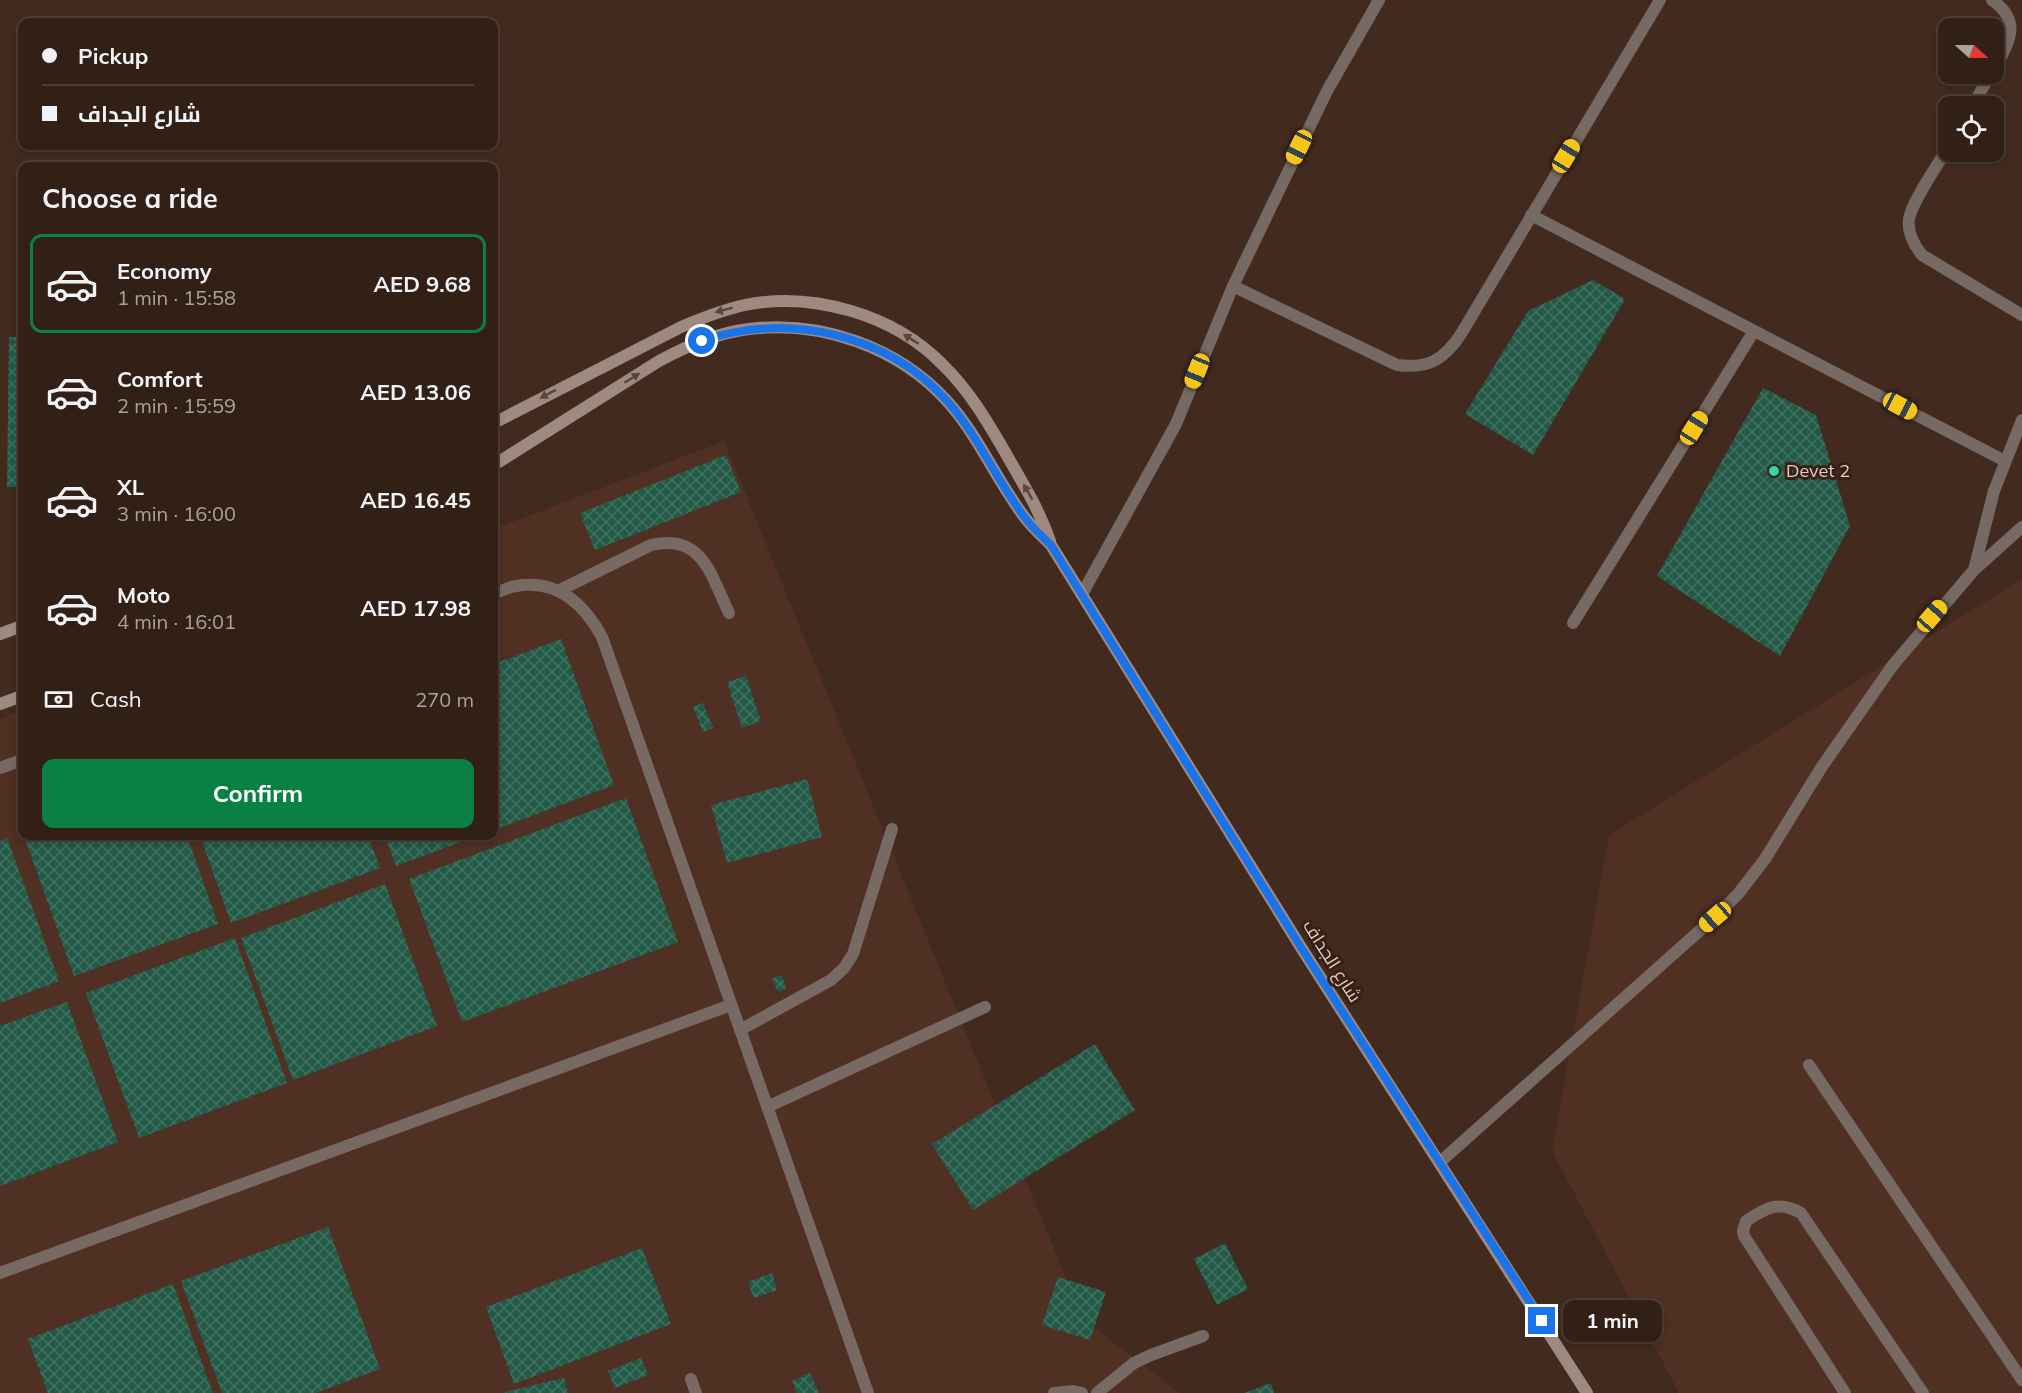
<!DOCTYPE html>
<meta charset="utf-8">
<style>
body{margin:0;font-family:Mulish,Cairo,sans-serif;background:#3d2d24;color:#f1f3f6;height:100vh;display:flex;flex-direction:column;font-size:22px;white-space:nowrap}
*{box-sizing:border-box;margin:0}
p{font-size:20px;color:#a8a3a1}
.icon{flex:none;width:33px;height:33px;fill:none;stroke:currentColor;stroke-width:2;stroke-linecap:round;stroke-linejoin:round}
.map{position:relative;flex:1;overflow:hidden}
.side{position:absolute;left:18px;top:162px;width:480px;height:678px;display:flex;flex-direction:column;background:#322017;border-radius:12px;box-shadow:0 3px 9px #0003,0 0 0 2px #4d3e36}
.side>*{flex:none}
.banner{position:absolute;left:18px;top:18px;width:480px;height:132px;border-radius:12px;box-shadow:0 3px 9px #0003,0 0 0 2px #4d3e36;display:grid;align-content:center;height:132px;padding:0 24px;background:#322017}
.needle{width:39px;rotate:111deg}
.fabs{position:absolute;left:1938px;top:18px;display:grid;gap:12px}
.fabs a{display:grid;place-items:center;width:66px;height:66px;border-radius:12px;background:#322017;box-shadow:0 3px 9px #0003,0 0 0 2px #4d3e36;font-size:30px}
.end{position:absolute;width:27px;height:27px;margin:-14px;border:8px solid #1a73e8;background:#fff;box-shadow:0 0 0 3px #fff}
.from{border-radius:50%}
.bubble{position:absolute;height:42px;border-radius:12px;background:#322017;box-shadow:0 3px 9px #0003,0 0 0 2px #4d3e36;font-size:20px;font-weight:700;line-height:42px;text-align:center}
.car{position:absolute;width:18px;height:36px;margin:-18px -9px;border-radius:8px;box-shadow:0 0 4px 2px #0007;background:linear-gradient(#f5c518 24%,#345 0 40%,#f5c518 0 76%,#345 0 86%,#f5c518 0)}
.banner b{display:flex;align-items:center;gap:21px;height:57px;font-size:22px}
.banner b+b{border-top:2px solid #4d3e36}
.banner i{width:15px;height:15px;background:#f1f3f6}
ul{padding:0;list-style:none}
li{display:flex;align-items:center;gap:18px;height:99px;margin:0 12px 9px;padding:0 12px;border:3px solid transparent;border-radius:12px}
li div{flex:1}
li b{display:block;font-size:22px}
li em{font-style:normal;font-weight:700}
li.on{border-color:#0b8043}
li>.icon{width:54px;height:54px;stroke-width:1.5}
h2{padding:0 24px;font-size:27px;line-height:72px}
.pay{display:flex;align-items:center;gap:15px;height:66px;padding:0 24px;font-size:22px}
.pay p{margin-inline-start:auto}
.cta{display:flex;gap:12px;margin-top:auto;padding:12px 24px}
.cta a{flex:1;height:69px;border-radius:12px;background:#0b8043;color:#fff;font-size:24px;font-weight:700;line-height:69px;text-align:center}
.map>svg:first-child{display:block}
</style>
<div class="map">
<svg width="2022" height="1393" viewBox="0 0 2022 1393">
<defs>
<pattern id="building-cross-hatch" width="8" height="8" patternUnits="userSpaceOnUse" patternTransform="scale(1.5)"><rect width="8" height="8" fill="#225a47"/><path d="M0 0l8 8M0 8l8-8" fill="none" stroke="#427060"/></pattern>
</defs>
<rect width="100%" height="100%" fill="#422a1f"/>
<!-- built -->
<path fill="#4f3022" d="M724 441 1083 1319 1180 1393H0V719L22 710V836H494V529Z
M2022 579V1393H1679L1552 1151 1609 835Z"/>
<!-- building -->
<path fill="url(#building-cross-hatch)" d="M1593 280 1625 299 1533 455 1465 414 1528 311Z
M9 337H22V501H17V487H7Z
M1763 388 1816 415 1850 526 1780 656 1657 576Z
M726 455 741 492 595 550 580 513Z
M561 639 614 785 494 830V664Z
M746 676 761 721 742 728 727 682Z
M703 703 713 728 703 732 693 707Z
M807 779 822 837 727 863 711 805Z
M626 798 678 942 462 1022 409 879Z
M24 836H187L218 924 74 976Z
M200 836H368L380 868 231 923Z
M385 836H477L396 866Z
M7 838 59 981 0 1003V841Z
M385 884 437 1026 293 1080 241 938Z
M235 938 287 1083 139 1138 86 993Z
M781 975 787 988 778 992 772 979Z
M67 1002 118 1142 0 1186V1026Z
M1095 1044 1135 1110 973 1210 932 1144Z
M328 1227 380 1369 316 1393H222L181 1281Z
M1225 1243 1248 1289 1217 1305 1194 1259Z
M642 1248 671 1324 514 1384 486 1307Z
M772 1273 777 1290 754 1298 748 1282Z
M1058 1277 1106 1292 1090 1340 1042 1325Z
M173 1284 213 1393H48L28 1339Z
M641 1358 648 1375 615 1388 608 1371Z
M810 1373 819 1393H797L792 1381Z
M564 1378 568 1393H505V1392Z
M1271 1383 1274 1393H1244Z"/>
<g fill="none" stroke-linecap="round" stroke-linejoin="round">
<!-- lane -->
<path stroke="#776a64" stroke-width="12" d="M558 591 651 545C703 533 711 576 729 613
M494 594C501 591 508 587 516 586 557 579 584 604 602 637L868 1393
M0 768 22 760
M740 1030 831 980 844 968 853 954 892 829
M1809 1065 2022 1380
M767 1107 985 1007
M0 1273 731 1005
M691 1379 696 1393
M1054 1393 1073 1391 1082 1393
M1097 1393 1134 1363 1151 1355 1203 1336
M1845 1393 1744 1236 1743 1231 1746 1221C1766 1208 1778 1200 1801 1213L1923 1393"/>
<!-- street -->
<path stroke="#776a64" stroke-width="12" d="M1992 0C2022 21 2010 41 1994 70
M1972 106 1991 74
M1948 147C1938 165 1912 201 1909 219 1907 233 1914 245 1922 255L2022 315
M1531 215 2005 461
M1233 286 1397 365C1428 369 1444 360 1461 334L1660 0
M1974 570 1994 491 2022 420
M1082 594 1176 424 1233 286 1327 91 1379 0
M1573 623 1754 331
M1440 1162 1715 917 1738 894 1765 859 1821 768 1893 665 1974 570 2022 527"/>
<!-- secondary -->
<path stroke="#9e8a81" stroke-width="12" d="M494 423 681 327C702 318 722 310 745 305 813 291 894 315 942 364 969 390 987 421 1005 452 1022 482 1039 509 1050 541
M494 465 659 361C687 346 716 333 749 329 821 320 898 347 947 401 979 436 997 482 1026 519 1033 528 1043 537 1051 545L1302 949 1587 1393
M0 634 22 626
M0 704 22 696"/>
</g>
<!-- one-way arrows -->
<defs><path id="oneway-solid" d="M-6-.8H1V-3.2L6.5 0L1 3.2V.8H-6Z" transform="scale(1.5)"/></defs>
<g fill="#5c453b">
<use href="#oneway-solid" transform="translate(724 310) rotate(165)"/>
<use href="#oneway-solid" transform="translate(911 339) rotate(-148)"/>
<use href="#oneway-solid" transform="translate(632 378) rotate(-32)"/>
<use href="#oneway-solid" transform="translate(548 394) rotate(153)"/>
<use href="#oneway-solid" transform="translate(1028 492) rotate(-120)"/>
</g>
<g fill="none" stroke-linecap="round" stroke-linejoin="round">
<!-- route -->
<path stroke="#1a73e8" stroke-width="8" d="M702 341C787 312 887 333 948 402 979 437 997 482 1026 519 1033 529 1043 537 1051 545L1302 949 1542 1321"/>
</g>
<!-- markers -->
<circle fill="#37d4a6" stroke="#382015" stroke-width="2" cx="1774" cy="471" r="6"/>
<g text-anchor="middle" stroke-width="6" stroke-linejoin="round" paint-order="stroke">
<!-- poi labels -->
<g font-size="18" fill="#decec6" stroke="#382015" text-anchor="start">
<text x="1786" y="477">Devet 2</text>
</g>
<!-- street labels -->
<g font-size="18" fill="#decec6" stroke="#382015">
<text transform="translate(1332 961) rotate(58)" y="6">شارع الجداف</text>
</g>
</g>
</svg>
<div class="fabs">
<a><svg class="needle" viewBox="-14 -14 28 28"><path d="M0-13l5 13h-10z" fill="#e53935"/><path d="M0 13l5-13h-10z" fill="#a8a3a1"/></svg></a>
<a><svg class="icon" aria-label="locate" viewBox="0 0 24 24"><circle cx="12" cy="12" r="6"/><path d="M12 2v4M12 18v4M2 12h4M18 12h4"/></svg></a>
</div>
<i class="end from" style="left:702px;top:341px"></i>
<i class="end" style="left:1542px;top:1321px"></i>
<div class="bubble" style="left:1563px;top:1300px;width:99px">1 min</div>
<i class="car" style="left:1299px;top:147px;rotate:206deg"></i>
<i class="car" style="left:1566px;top:156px;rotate:31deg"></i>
<i class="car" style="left:1197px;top:371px;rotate:202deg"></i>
<i class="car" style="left:1900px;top:406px;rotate:118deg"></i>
<i class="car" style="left:1694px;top:428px;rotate:32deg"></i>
<i class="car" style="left:1932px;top:616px;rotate:41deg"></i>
<i class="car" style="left:1715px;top:917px;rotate:229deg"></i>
<div class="banner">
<b><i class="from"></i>Pickup</b>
<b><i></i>شارع الجداف</b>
</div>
<section class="side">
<h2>Choose a ride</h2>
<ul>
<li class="on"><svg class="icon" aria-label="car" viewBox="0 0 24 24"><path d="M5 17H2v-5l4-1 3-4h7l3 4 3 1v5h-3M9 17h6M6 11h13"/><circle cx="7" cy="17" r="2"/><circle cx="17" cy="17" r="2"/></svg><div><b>Economy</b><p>1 min · 15:58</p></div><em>AED 9.68</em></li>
<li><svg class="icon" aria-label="car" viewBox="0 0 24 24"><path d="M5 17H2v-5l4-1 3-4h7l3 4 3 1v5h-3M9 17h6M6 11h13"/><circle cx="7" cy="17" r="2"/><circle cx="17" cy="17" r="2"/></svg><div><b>Comfort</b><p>2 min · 15:59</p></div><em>AED 13.06</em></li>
<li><svg class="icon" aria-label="car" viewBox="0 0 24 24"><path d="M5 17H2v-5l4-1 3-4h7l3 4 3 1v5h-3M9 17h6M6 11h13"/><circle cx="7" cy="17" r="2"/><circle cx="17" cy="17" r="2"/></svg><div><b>XL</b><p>3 min · 16:00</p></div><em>AED 16.45</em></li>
<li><svg class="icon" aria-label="car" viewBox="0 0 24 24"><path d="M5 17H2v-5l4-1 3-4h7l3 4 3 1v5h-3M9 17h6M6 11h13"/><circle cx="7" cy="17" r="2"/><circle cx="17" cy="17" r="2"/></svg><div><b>Moto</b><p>4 min · 16:01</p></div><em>AED 17.98</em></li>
</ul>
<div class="pay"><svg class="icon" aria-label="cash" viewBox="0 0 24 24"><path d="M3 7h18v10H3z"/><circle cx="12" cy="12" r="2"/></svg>Cash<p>270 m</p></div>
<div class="cta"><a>Confirm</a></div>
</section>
</div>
